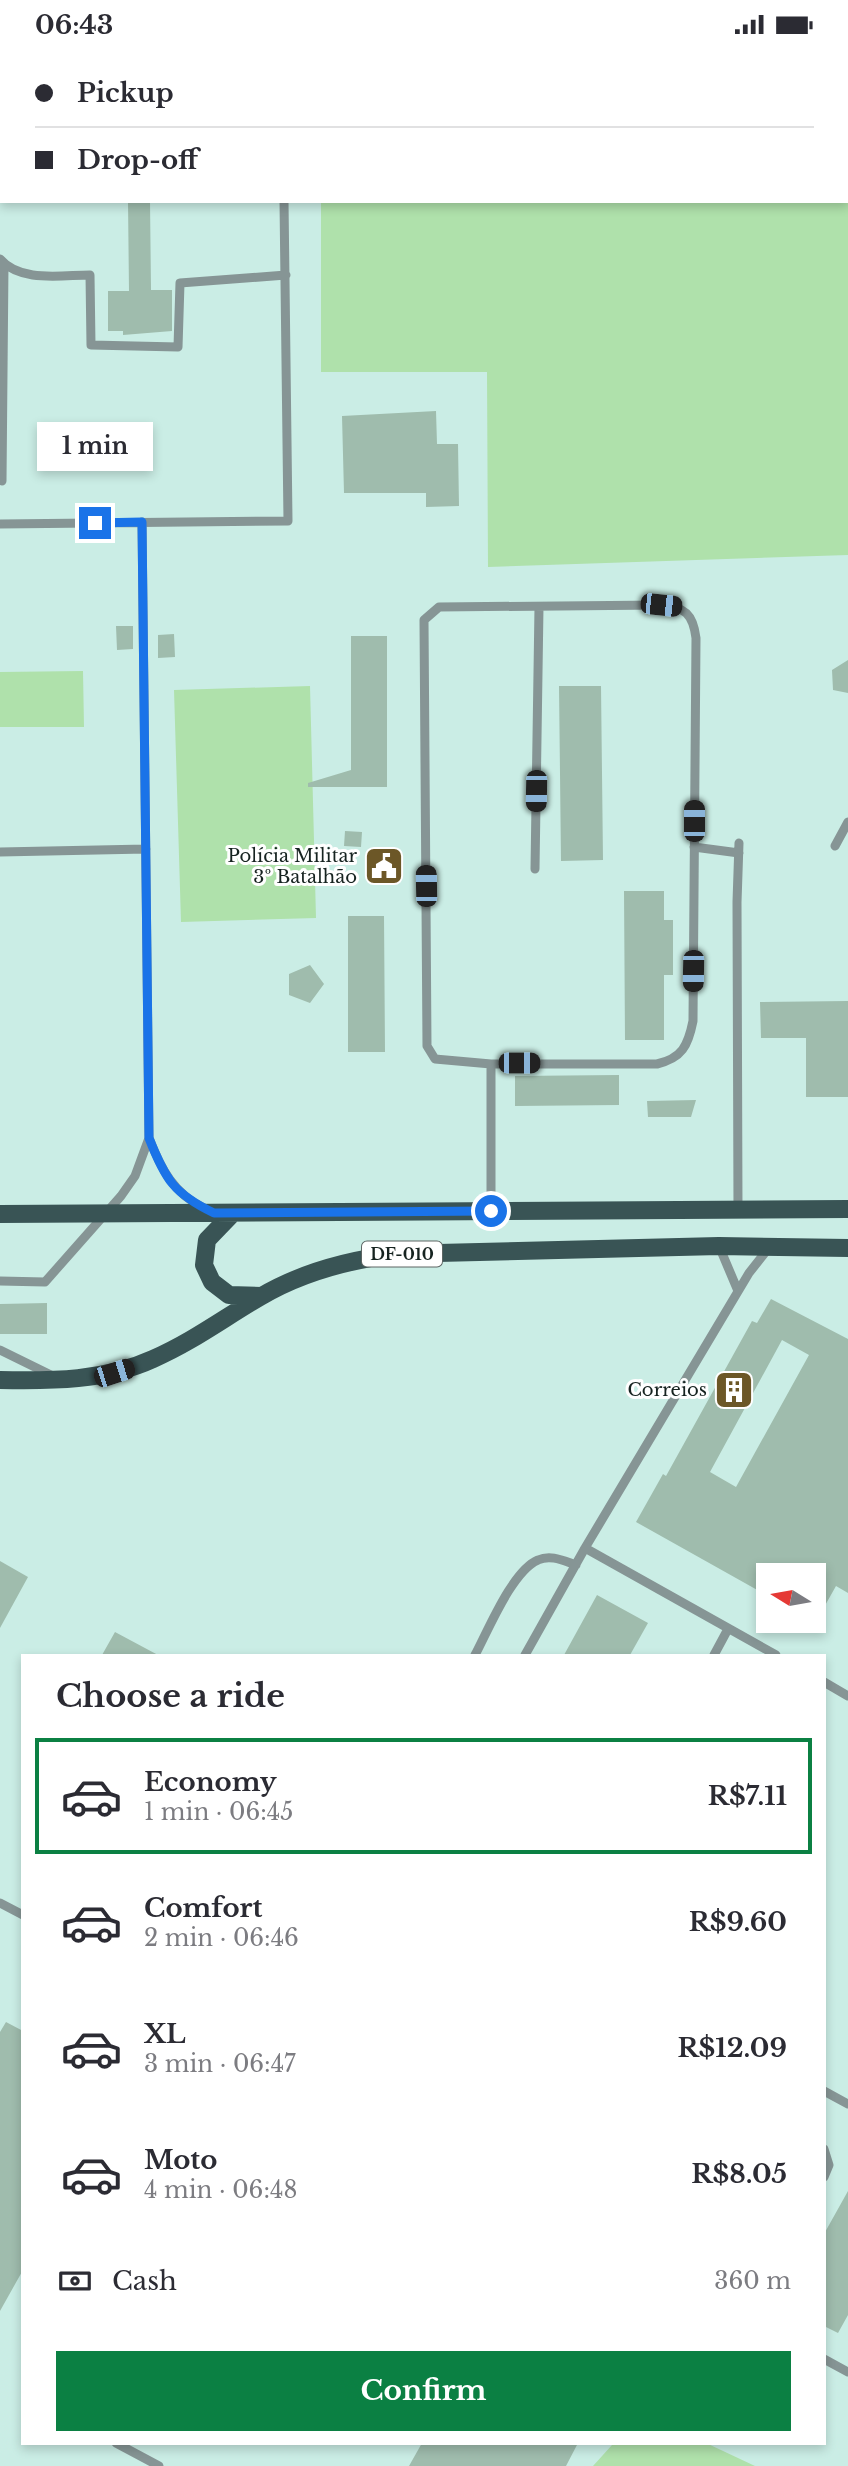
<!DOCTYPE html>
<meta charset="utf-8">
<style>
body{margin:0;font-family:"Libre Baskerville",serif;background:#f2f2f3;color:#2b2b33;height:100vh;display:flex;flex-direction:column;font-size:26px;white-space:nowrap}
*{box-sizing:border-box;margin:0}
p{font-size:23px;color:#7c7c81}
.icon{flex:none;width:38px;height:38px;fill:none;stroke:currentColor;stroke-width:2;stroke-linecap:round;stroke-linejoin:round}
.map{position:relative;flex:1;overflow:hidden}
.panel{position:absolute;left:21px;top:1605px;width:805px;height:791px;display:flex;flex-direction:column;background:#fff;border-radius:0px;box-shadow:0 4px 10px #0003}
.panel>*{flex:none}
.top-card{position:absolute;left:0px;top:0px;width:849px;height:154px;box-shadow:0 4px 10px #0003;display:grid;align-content:center;height:154px;padding:0 35px;background:#fff}
.needle{width:46px;rotate:281deg}
.controls{position:absolute;left:756px;top:1514px;display:grid;gap:14px}
.controls a{display:grid;place-items:center;width:70px;height:70px;border-radius:0px;background:#fff;box-shadow:0 4px 10px #0003;font-size:35px}
.end{position:absolute;width:32px;height:32px;margin:-16px;border:9px solid #1a73e8;background:#fff;box-shadow:0 0 0 4px #fff}
.from{border-radius:50%}
.bubble{position:absolute;height:49px;border-radius:0px;background:#fff;box-shadow:0 4px 10px #0003;font-size:23px;font-weight:800;line-height:49px;text-align:center}
.car{position:absolute;width:21px;height:42px;margin:-21px -10px;border-radius:9px;box-shadow:0 0 5px 2px #0007;background:linear-gradient(#222 24%,#8ab4d8 0 40%,#222 0 76%,#8ab4d8 0 86%,#222 0)}
.top-card b{display:flex;align-items:center;gap:24px;height:66px;font-size:26px}
.top-card b+b{border-top:2px solid #e1e1e2}
.top-card i{width:18px;height:18px;background:#2b2b33}
ul{padding:0;list-style:none}
li{display:flex;align-items:center;gap:21px;height:116px;margin:0 14px 10px;padding:0 21px;border:4px solid transparent;border-radius:0px}
li div{flex:1}
li b{display:block;font-size:26px}
li em{font-style:normal;font-weight:800}
li.active{border-color:#0b8043}
li>.icon{width:63px;height:63px;stroke-width:1.5}
h2{padding:0 35px;font-size:32px;line-height:84px}
.pay{display:flex;align-items:center;gap:18px;height:77px;padding:0 35px;font-size:26px}
.pay p{margin-inline-start:auto}
.action{display:flex;gap:14px;margin-top:auto;padding:14px 35px}
.action a{flex:1;height:80px;border-radius:0px;background:#0b8043;color:#fff;font-size:28px;font-weight:800;line-height:80px;text-align:center}
.status{display:flex;justify-content:space-between;align-items:center;height:49px;padding:0 35px;background:#fff;direction:ltr}
.status svg{height:19px;fill:currentColor}
.map>svg:first-child{display:block}
</style>
<div class="status"><b>06:43</b><svg viewBox="0 0 49 12"><path d="M0 12V9h3v3zM5 12V6h3v6zM10 12V3h3v9zM15 12V0h3v12zM26 1h20v11H26zM47 4h2v5h-2z"/></svg></div>
<div class="map">
<svg width="848" height="2417" viewBox="0 0 848 2417">
<rect width="100%" height="100%" fill="#caede5"/>
<!-- green -->
<path fill="#afe1ab" d="M320 0H848V506L488 518 487 323H321V152H847V2Z
M83 622 84 678H0V623Z
M310 637 316 869 181 873 174 641Z
M628 2394H706L755 2417H593L612 2396Z"/>
<!-- building -->
<path fill="#9fbcad" fill-rule="evenodd" d="M128 152H150L151 241H172V282L123 286V282H108V242H129Z
M436 362 437 395H458L459 457 426 458V444H344L342 367Z
M116 577H133V600L117 601Z
M174 585 175 608 158 609V586Z
M351 587H387V738H308V734L351 721Z
M848 611V644L833 641 832 621Z
M559 637H601L603 811 561 812Z
M345 782 362 783 361 798 344 797Z
M624 842H664V871H673V926H664V991H625Z
M348 867H384L385 1003H348Z
M310 916 324 935 310 954 289 946V925Z
M848 952V1048H806V989H761L760 953Z
M619 1026V1056L515 1057V1027Z
M696 1051 691 1068H648L647 1052Z
M771 1250 848 1290V1544L836 1537 814 1576V1526H768V1547L636 1473 663 1425 666 1427 752 1272 757 1274ZM782 1291 809 1306 736 1438 710 1423Z
M47 1254V1285H0V1255Z
M0 1512 28 1528 0 1579Z
M597 1546 648 1574 630 1606H564Z
M115 1583 158 1606H102Z
M6 1973 23 1982V2221L0 2262V1983Z
M848 2142V2266L838 2284 824 2277V2185Z
M422 2394H578L566 2417H409Z"/>
<g fill="none" stroke-linecap="round" stroke-linejoin="round">
<!-- lane -->
<path stroke="#869595" stroke-width="9" d="M0 210C20 234 62 226 90 226L91 296 178 298 180 234 286 226
M2 432 4 215
M142 473 149 1089C161 1120 174 1145 204 1159
M0 475 288 472 284 152
M661 556C685 558 693 565 696 589L693 972C688 997 682 1009 657 1015H491L435 1010 427 997 424 571 439 558Z
M835 797 848 773
M694 798 739 804
M0 803 146 800
M535 820 539 558
M491 1015V1162
M738 1161 737 853 739 794
M719 1197 738 1242
M0 1232 45 1233 121 1147 135 1127 149 1089
M0 1301 55 1328
M585 1499 776 1606
M475 1606C488 1582 512 1522 538 1511 551 1505 564 1512 576 1516
M525 1606 585 1499 749 1224 768 1200
M714 1606 728 1580
M824 1633 848 1647
M0 1854 23 1866
M824 2042 848 2055
M824 2100 829 2116 824 2128
M824 2310 848 2323
M116 2394 159 2417"/>
<!-- primary -->
<path stroke="#395455" stroke-width="18" d="M233 1164 207 1191 204 1216 212 1233 229 1246 261 1247
M0 1165 848 1160
M0 1331C52 1332 105 1332 153 1310 192 1293 224 1269 260 1248 302 1223 348 1211 397 1205L719 1197 848 1199"/>
</g>
<g fill="none" stroke-linecap="round" stroke-linejoin="round">
<!-- route -->
<path stroke="#1a73e8" stroke-width="9" d="M95 474 142 473 149 1089C165 1130 174 1145 214 1164L491 1162"/>
</g>
<!-- icons -->
<defs>
<g id="civic-square" transform="scale(2.0125)"><rect x="-9" y="-9" width="18" height="18" rx="4" fill="#6c5727" stroke="#fff"/><path d="M-.6-6.5H3V-4.5H.6V-3L4-1V1h2V6H-6V1h2V-1L-.6-3ZM-1.2 2.5V6h2.4V2.5Z" fill="#fff"/></g>
<g id="building-square" transform="scale(2.0125)"><rect x="-9" y="-9" width="18" height="18" rx="4" fill="#6c5727" stroke="#fff"/><path d="M-4-6H4V6H1V3H-1V6H-4ZM-2.5-4.3h1.7v1.8h-1.7ZM.8-4.3h1.7v1.8H.8ZM-2.5-1h1.7V.8h-1.7ZM.8-1h1.7V.8H.8Z" fill="#fff"/></g>
</defs>
<g fill-rule="evenodd">
<use href="#civic-square" x="384" y="817"/>
<use href="#building-square" x="734" y="1341"/>
</g>
<g text-anchor="middle" stroke-width="6" stroke-linejoin="round" paint-order="stroke">
<!-- shield labels -->
<rect fill="#fff" stroke="#5c6563" stroke-width="2" x="362" y="1192.5" width="80" height="25" rx="5"/>
<g font-size="16" font-weight="bold" fill="#162320">
<text x="402" y="1211">DF-010</text>
</g>
<!-- poi labels -->
<g font-size="18" fill="#162320" stroke="#fff" text-anchor="end">
<text x="357" y="813">Polícia Militar<tspan x="357" dy="21">3º Batalhão</tspan></text>
<text x="707" y="1347">Correios</text>
</g>
</g>
</svg>
<div class="controls">
<a><svg class="needle" viewBox="-14 -14 28 28"><path d="M0-13l5 13h-10z" fill="#e53935"/><path d="M0 13l5-13h-10z" fill="#7c7c81"/></svg></a>
</div>
<i class="end from" style="left:491px;top:1162px"></i>
<i class="end" style="left:95px;top:474px"></i>
<div class="bubble" style="left:37px;top:373px;width:116px">1 min</div>
<i class="car" style="left:661px;top:556px;rotate:96deg"></i>
<i class="car" style="left:536px;top:742px;rotate:181deg"></i>
<i class="car" style="left:694px;top:772px;rotate:0deg"></i>
<i class="car" style="left:426px;top:837px;rotate:359deg"></i>
<i class="car" style="left:693px;top:922px;rotate:181deg"></i>
<i class="car" style="left:519px;top:1014px;rotate:90deg"></i>
<i class="car" style="left:114px;top:1324px;rotate:72deg"></i>
<div class="top-card">
<b><i class="from"></i>Pickup</b>
<b><i></i>Drop-off</b>
</div>
<section class="panel">
<h2>Choose a ride</h2>
<ul>
<li class="active"><svg class="icon" aria-label="car" viewBox="0 0 24 24"><path d="M5 17H2v-5l4-1 3-4h7l3 4 3 1v5h-3M9 17h6M6 11h13"/><circle cx="7" cy="17" r="2"/><circle cx="17" cy="17" r="2"/></svg><div><b>Economy</b><p>1 min · 06:45</p></div><em>R$7.11</em></li>
<li><svg class="icon" aria-label="car" viewBox="0 0 24 24"><path d="M5 17H2v-5l4-1 3-4h7l3 4 3 1v5h-3M9 17h6M6 11h13"/><circle cx="7" cy="17" r="2"/><circle cx="17" cy="17" r="2"/></svg><div><b>Comfort</b><p>2 min · 06:46</p></div><em>R$9.60</em></li>
<li><svg class="icon" aria-label="car" viewBox="0 0 24 24"><path d="M5 17H2v-5l4-1 3-4h7l3 4 3 1v5h-3M9 17h6M6 11h13"/><circle cx="7" cy="17" r="2"/><circle cx="17" cy="17" r="2"/></svg><div><b>XL</b><p>3 min · 06:47</p></div><em>R$12.09</em></li>
<li><svg class="icon" aria-label="car" viewBox="0 0 24 24"><path d="M5 17H2v-5l4-1 3-4h7l3 4 3 1v5h-3M9 17h6M6 11h13"/><circle cx="7" cy="17" r="2"/><circle cx="17" cy="17" r="2"/></svg><div><b>Moto</b><p>4 min · 06:48</p></div><em>R$8.05</em></li>
</ul>
<div class="pay"><svg class="icon" aria-label="cash" viewBox="0 0 24 24"><path d="M3 7h18v10H3z"/><circle cx="12" cy="12" r="2"/></svg>Cash<p>360 m</p></div>
<div class="action"><a>Confirm</a></div>
</section>
</div>
